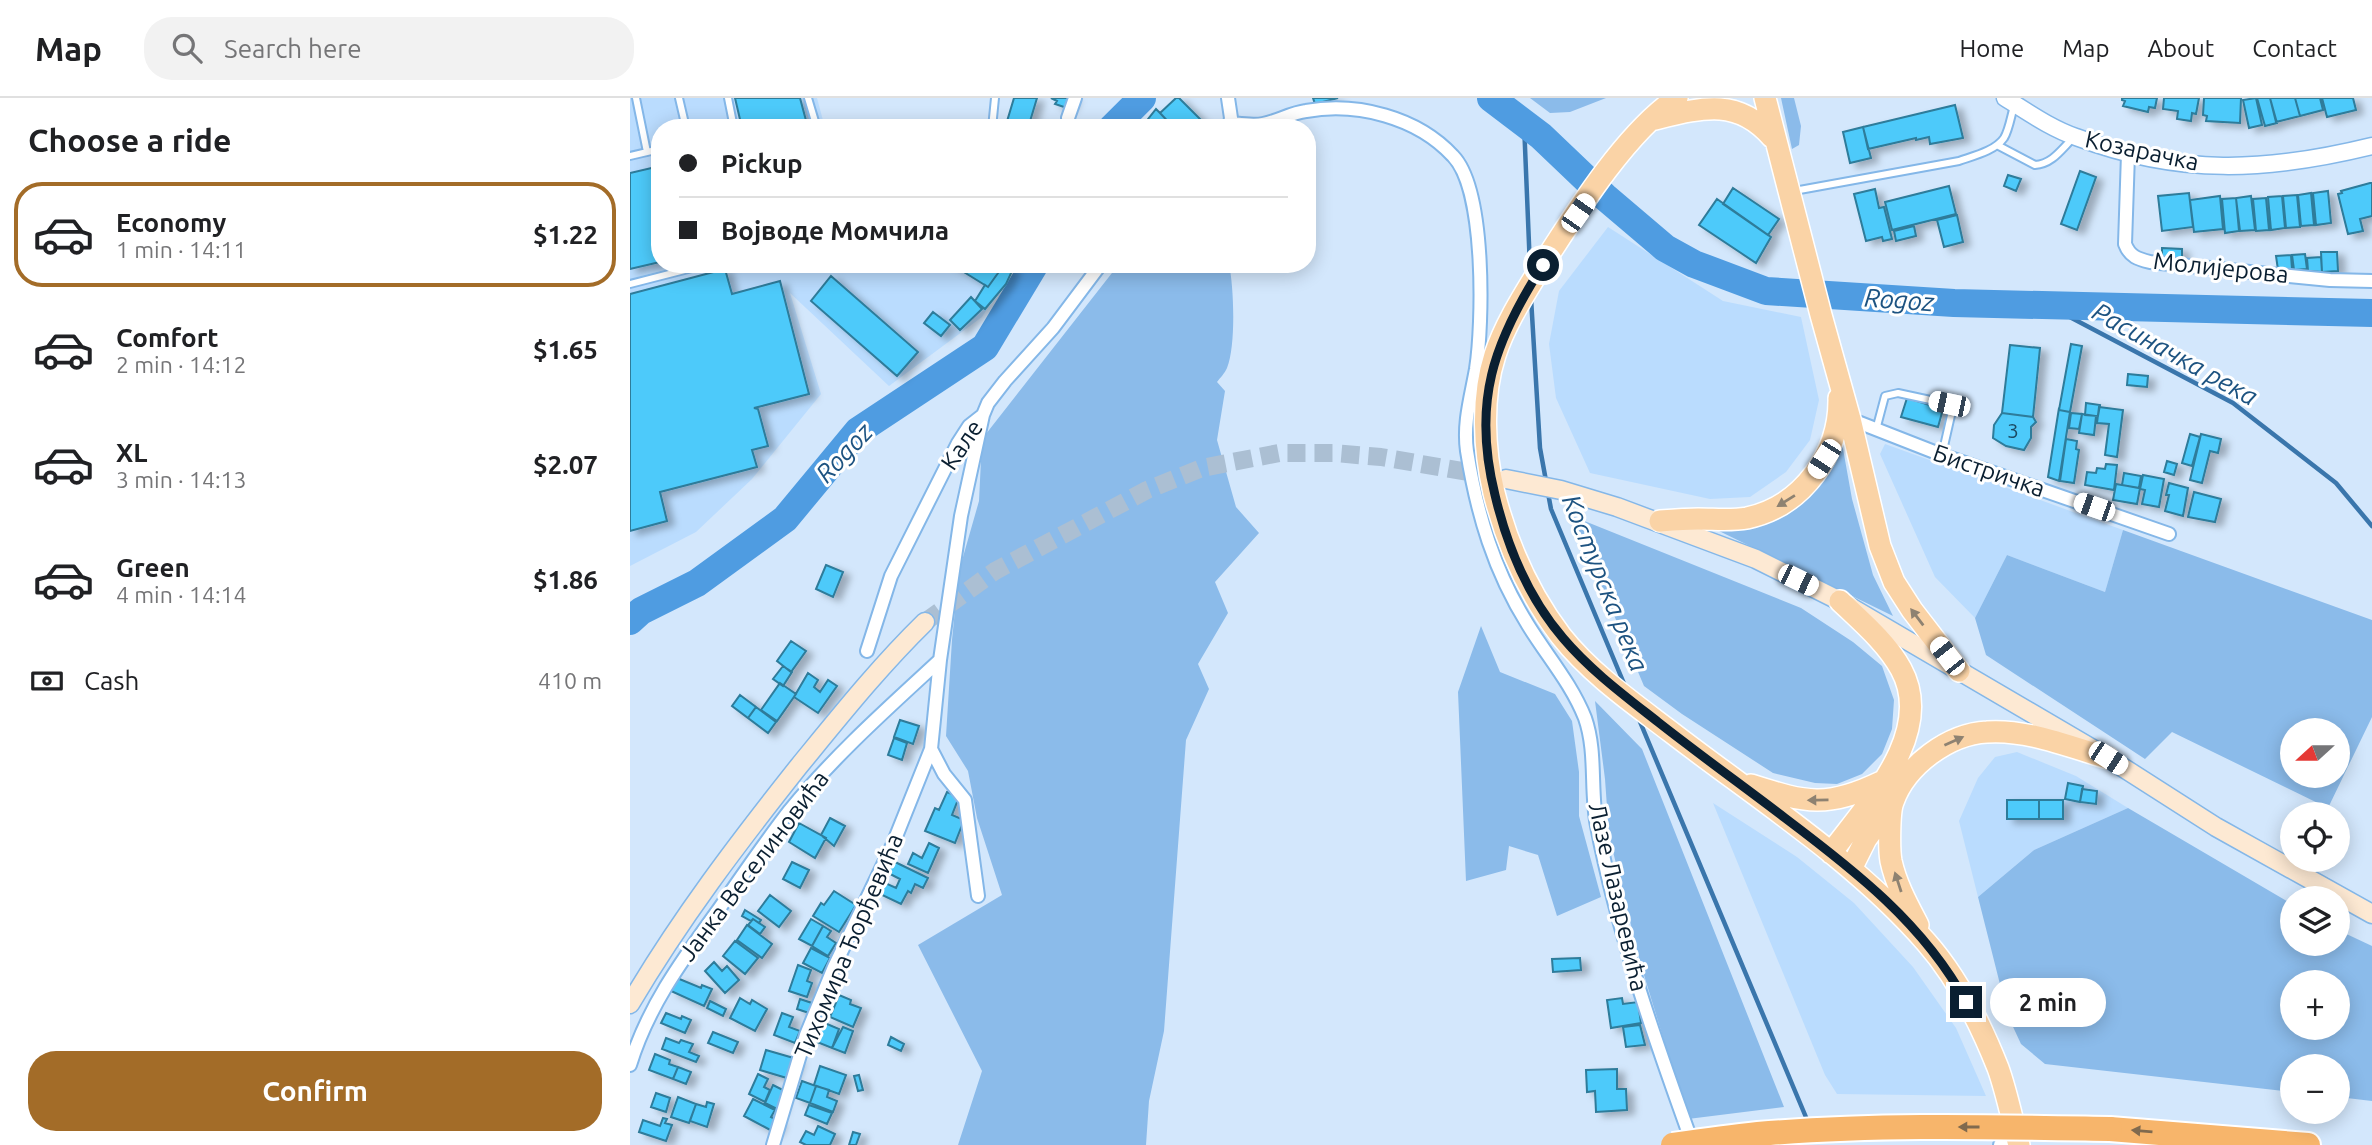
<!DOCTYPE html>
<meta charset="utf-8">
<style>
body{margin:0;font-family:Ubuntu,sans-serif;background:#f2f2f2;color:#202124;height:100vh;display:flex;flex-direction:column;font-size:26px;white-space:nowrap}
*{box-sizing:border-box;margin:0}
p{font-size:23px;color:#757577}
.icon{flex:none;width:38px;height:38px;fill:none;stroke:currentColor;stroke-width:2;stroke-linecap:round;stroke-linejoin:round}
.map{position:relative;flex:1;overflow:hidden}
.panel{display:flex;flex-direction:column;background:#fff;width:630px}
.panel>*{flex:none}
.top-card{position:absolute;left:21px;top:21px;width:665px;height:154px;border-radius:28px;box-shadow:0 4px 18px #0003;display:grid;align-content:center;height:154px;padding:0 28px;background:#fff}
.needle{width:46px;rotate:249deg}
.controls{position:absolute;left:1650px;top:620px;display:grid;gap:14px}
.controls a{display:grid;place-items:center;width:70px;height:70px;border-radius:50%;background:#fff;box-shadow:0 4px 18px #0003;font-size:35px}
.end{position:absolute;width:32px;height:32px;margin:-16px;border:9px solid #0a1f31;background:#fff;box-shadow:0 0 0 4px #fff}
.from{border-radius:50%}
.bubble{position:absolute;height:49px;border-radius:24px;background:#fff;box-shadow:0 4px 18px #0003;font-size:23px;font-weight:700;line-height:49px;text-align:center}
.car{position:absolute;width:21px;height:42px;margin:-21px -10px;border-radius:9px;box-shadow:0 0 5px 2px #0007;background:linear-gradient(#fff 24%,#345 0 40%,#fff 0 76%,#345 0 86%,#fff 0)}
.top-card b{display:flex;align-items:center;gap:24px;height:66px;font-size:26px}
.top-card b+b{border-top:2px solid #e0e0e0}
.top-card i{width:18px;height:18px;background:#202124}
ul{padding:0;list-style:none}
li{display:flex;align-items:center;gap:21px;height:105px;margin:0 14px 10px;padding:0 14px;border:4px solid transparent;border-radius:28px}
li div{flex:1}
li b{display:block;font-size:26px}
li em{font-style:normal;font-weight:700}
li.on{border-color:#a36c28}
li>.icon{width:63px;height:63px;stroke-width:1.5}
h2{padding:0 28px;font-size:32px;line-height:84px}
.pay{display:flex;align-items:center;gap:18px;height:77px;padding:0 28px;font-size:26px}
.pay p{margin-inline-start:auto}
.primary-button{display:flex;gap:14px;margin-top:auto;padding:14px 28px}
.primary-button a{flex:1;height:80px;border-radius:28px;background:#a36c28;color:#fff;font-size:28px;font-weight:700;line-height:80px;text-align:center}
header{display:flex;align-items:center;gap:42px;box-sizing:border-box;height:98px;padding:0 35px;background:#fff;border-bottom:2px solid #e0e0e0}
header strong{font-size:33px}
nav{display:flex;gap:38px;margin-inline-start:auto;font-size:24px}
.search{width:490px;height:63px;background:#f2f2f2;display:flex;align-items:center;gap:18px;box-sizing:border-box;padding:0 24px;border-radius:28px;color:#757577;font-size:26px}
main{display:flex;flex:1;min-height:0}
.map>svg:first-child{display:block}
</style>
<header>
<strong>Map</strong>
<div class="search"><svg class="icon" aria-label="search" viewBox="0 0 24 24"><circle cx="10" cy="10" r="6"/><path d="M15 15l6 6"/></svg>Search here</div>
<nav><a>Home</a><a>Map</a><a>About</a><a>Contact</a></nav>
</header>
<main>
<section class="panel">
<h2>Choose a ride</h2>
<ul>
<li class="on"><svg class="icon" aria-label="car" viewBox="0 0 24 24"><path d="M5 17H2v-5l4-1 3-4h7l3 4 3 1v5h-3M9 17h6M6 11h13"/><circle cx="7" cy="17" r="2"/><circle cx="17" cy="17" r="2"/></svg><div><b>Economy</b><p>1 min · 14:11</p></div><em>$1.22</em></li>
<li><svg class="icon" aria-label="car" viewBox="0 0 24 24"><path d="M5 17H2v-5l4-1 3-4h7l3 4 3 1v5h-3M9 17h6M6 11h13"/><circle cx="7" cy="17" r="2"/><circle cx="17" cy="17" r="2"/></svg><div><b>Comfort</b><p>2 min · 14:12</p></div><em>$1.65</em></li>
<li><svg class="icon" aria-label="car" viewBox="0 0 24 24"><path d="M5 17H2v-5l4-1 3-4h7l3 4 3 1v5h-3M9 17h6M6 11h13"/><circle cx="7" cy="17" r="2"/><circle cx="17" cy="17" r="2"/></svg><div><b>XL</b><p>3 min · 14:13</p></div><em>$2.07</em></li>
<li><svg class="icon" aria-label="car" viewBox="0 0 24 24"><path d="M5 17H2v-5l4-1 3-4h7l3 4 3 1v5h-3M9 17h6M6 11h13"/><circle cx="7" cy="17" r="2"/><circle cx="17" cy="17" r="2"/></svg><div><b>Green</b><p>4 min · 14:14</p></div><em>$1.86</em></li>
</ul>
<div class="pay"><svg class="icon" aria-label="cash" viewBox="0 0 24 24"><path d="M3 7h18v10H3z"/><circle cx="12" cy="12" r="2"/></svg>Cash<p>410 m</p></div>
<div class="primary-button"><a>Confirm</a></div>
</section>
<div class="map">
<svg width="1742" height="1047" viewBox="0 0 1742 1047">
<defs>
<filter id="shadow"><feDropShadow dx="7" dy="4" stdDeviation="3.5" flood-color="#0004"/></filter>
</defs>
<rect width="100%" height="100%" fill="#d3e7fc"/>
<!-- built -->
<path fill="#badcfe" d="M0 0H187L195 30H30V166H56L0 181Z
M978 129 1093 203 1171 219 1189 302 1180 342 1156 374 1120 399 1080 401 960 375 926 300 919 246 929 193Z
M103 166H383L376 181 352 219 259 288 160 195 191 296 122 381 66 434 0 468V189Z
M1255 346 1493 432 1475 494 1377 457 1345 520 1305 479 1250 356Z
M1387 654 1446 678 1498 710 1404 752 1348 799 1329 723 1348 680 1365 659Z
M1083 705 1167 759 1224 805 1283 869 1326 930 1356 998 1207 996 1195 977Z"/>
<!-- green -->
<path fill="#8bbbea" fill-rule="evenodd" d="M900 0H976L940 14 920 15Z
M1151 0H1164L1171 28 1169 47 1162 51Z
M489 166H599C604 190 606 248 597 270 595 275 590 280 587 284L595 293 587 342 606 409 629 435 585 484 598 515 568 566 579 591 556 642 534 933 519 1003 516 1047H328L352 973 288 847 372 797 347 720 338 673 316 638 322 542 329 473 349 403 352 341Z
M1210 334 1222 401 1243 477 1263 518 1087 432 1123 427 1150 414Z
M942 418 1171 510 1223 544 1252 568 1264 602 1262 631 1252 656 1232 676 1207 686 1185 685 1143 675 1052 616 1014 588Z
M1493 432 1742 522V619L1698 710 1542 634 1515 661 1356 557 1345 520 1377 457 1475 494ZM1662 632H1708V677H1662Z
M851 528 870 574 925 596 942 623 949 674V718L971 799 927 818 908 757 879 748 876 772 836 783 828 594Z
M965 603 1012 651 1154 1009 1058 1021 1010 864 979 737 975 681Z
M1498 710 1662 806V845H1708V832L1742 848V1003L1708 999V968H1662V994L1415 966 1391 946 1378 918 1348 799 1404 752ZM1662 884H1708V929H1662Z"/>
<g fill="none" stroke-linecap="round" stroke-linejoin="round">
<!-- stream -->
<path stroke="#3a76ac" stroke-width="4.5" d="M894 25 900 170
M901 200 910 350 916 383
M1417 207 1603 305 1706 385 1742 428
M918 395 921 411 995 588
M1008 619 1178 1024"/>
<!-- river -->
<path stroke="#4f9ce1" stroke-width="28" d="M861 0 911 38 975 99 1035 150 1064 166 1136 193 1324 205 1742 215
M482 30 512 0
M0 523 11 513 67 485 155 421 228 333 355 249 405 166"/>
</g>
<!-- building -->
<path fill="#4dcafa" stroke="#2d7b9a" stroke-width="2" filter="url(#shadow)" d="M105 0H170L178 30H112Z
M384 0H407L398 30H375Z
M421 0H443L437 10 425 6 427 3Z
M546 0H549L570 21 561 30H544L530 15Z
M683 0H708L685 6Z
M1492 0H1527L1525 10 1519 9 1518 14 1493 8 1495 3 1492 2Z
M1534 0H1569L1566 16 1562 15 1561 23 1547 21 1548 13 1533 11Z
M1574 0H1611L1610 25 1576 23 1577 18 1573 17Z
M1626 0 1632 27 1619 30 1613 2Z
M1627 0H1640L1647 25 1635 28Z
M1640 0H1665L1670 18 1646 24Z
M1665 0H1690L1693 12 1670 18Z
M1692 0H1723L1726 12 1697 19Z
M1325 7 1333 40 1300 46 1299 39 1286 42V40L1238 51 1233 29Z
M526 11 530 15 544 30H511Z
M1233 29 1241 60 1220 65 1213 34Z
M30 68V164L0 171V75Z
M1450 73 1466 79 1447 132 1431 126Z
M1378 77 1391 81 1386 93 1374 88Z
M1740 85H1742V118L1730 121 1733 133 1718 136 1708 96 1712 95 1711 93Z
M1319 88 1326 116 1262 132 1255 104Z
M1103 90 1149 121 1138 137 1093 106Z
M1245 91 1249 110 1254 109 1262 141 1253 143 1252 139 1236 143 1224 96Z
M1698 93 1701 125 1686 127 1683 95Z
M1559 95 1563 129 1532 133 1528 98Z
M1681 95 1684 127 1671 128 1668 97Z
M1667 97 1670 129 1656 130 1653 98Z
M1590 98 1593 131 1564 134 1560 102Z
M1621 98 1625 132 1610 133 1606 100Z
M1652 98 1655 130 1641 132 1638 99Z
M1606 100 1609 133 1595 135 1592 101Z
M1636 100 1639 132 1626 133 1623 101Z
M1087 101 1141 139 1126 165 1069 127Z
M1327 117 1333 144 1314 149 1307 122Z
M1284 128 1286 138 1266 143 1264 133Z
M1532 150 1552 151V164L1532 163Z
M1691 154H1707L1708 173 1692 174Z
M1675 156 1677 171 1664 172 1662 157Z
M1661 157 1662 171 1648 172 1646 158Z
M1691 159 1692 174 1678 173 1677 160Z
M321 166H354L368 175 358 189Z
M371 166H375L383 171 376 186 355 211 345 203 355 187 358 189 368 175 363 172 365 168 368 170Z
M95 171 102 196 150 183 179 296 124 310 128 311 138 348 122 352 127 369 30 394 37 423 0 433V196Z
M201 178 288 254 267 278 181 203Z
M341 199 352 211 330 232 320 222Z
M303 214 320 227 311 238 294 225Z
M1441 246 1452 248 1440 314 1429 312Z
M1380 247 1410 250 1403 319 1372 315Z
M1498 276 1518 278 1517 289 1497 287Z
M1277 300 1313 311 1308 329 1271 319Z
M1456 305 1470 307 1468 318 1455 317Z
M1469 309 1493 312 1487 359 1475 357 1479 326 1467 325Z
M1429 310V312L1440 314 1429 383 1418 379Z
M1372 315 1403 319 1406 324 1401 329V340L1394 352 1376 348 1363 340 1364 327Z
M1441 315 1452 316 1449 331 1439 330Z
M1452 316 1466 318 1464 337 1449 335Z
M1560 336 1570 339 1562 368 1552 365Z
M1571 336 1591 341 1588 355 1580 353 1572 385 1560 382Z
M1436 341 1447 343 1446 351 1449 352 1444 385 1430 383Z
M1537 363 1547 366 1544 377 1534 374Z
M1476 366 1487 367 1484 392 1455 387 1457 374 1466 375 1467 370 1475 371Z
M1494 375 1511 378 1509 390 1492 387Z
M1513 377 1534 381 1529 409 1512 406 1515 392 1510 391Z
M1539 385 1558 390 1553 418 1535 413 1539 397H1536Z
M1486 386 1510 390 1507 406 1483 402Z
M1564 394 1591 401 1585 424 1558 419Z
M196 467 213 474 203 499 186 491Z
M161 543 176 553 161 574 147 563Z
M153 568 162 574 153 588 143 581Z
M178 575 188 582 184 589 190 594 198 582 207 588 188 615 164 599Z
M150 585 166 596 147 623 131 612Z
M110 597 126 609 118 620 102 608Z
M126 609 146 624 138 635 118 620Z
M270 622 289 628 283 646 264 639Z
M264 640 277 645 272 662 258 657Z
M1438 685 1453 688 1450 704 1435 701Z
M1452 691 1467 693 1466 706 1450 704Z
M317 694 329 699 322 717 334 722 325 745 295 733 305 710 309 712Z
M1377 702H1409V721H1377Z
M1409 702H1433V721H1409Z
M200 720 215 728 204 748 191 737Z
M169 725 196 740 185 760 159 744Z
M299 745 309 750 298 775 278 766 283 755 292 760Z
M263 763 298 780 293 790 285 786 281 795 278 793 271 806 248 795 253 784 266 790 270 781 258 775Z
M162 764 179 772 170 790 153 781Z
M204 793 226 807 209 834 183 818 191 805 194 807Z
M140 797 161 813 149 829 128 813Z
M115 812 131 822 129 825 123 821 121 823 112 818Z
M123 821 135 829 130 836 118 827Z
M181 821 193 828 182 848 169 841Z
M117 827 142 846 132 860 107 842Z
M193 828 201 833 197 839 206 845 198 858 182 848Z
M105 843 128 860 115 876 93 858Z
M181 850 200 860 192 875 173 865Z
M950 860 951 872 923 874 922 861Z
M84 864 92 873 97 868 109 882 95 895 75 873Z
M168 867 181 872 177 883 182 885 177 899 159 893Z
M47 880 71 890 72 887 82 891 74 908 41 893Z
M209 897 221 902 220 906 231 910 223 929 200 919Z
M110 900 120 906 122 902 137 911 125 933 100 920Z
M992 900 993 906 1008 904 1011 925 981 930 977 902Z
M170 901 182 905 179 915 167 911Z
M80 903 96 911 93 918 77 910Z
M36 915 51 921 52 918 61 922 55 935 31 925Z
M152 915 163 919 159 929 170 933 165 945 144 937Z
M190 923 209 931 202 950 182 942Z
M1010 927 1015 947 996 949 993 929Z
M213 929 223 933 215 955 202 950Z
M83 934 108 944 103 955 78 945Z
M261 939 274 946 271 953 258 947Z
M36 940 49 945 51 942 63 946 59 954 69 958 66 964 32 951Z
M136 952 167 961 160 981 130 972Z
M25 956 40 962 39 966 48 969 43 981 19 972Z
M190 968 216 977 209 996 184 987Z
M48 969 61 974 56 986 43 981Z
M987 971V991H996L997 1012 966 1014 965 993 957 994 956 972Z
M128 976 138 981 134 989 140 992 135 1004 119 996Z
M229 977 233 992 228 993 224 978Z
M172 983 186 988 180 1005 166 1000Z
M143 987 153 992 149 1012 135 1005Z
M186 988 199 992 197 999 207 1003 203 1014 180 1005Z
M26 995 40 1000 36 1014 21 1009Z
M48 999 66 1006 59 1025 41 1019Z
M123 1001 145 1012 141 1019 149 1023 144 1034 114 1018Z
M77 1004 84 1006 77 1029 60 1023 66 1006 76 1009Z
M179 1007 202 1015 197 1026 175 1017Z
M33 1020 37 1021 35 1025 42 1027 36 1043 9 1034 13 1022 30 1028Z
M188 1028 205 1036 200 1047H176L170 1044 176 1033 184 1037Z
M223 1034 230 1036 226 1047H219Z"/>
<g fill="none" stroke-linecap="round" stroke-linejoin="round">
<!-- secondary-tunnel -->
<path stroke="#abbfd3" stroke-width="18" stroke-dasharray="18 9" stroke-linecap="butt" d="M295 524 365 473 517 392 572 370 649 355H704L751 359 873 380"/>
<!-- service casing -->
<g stroke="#84b7e8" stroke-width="10">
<path id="service" d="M6 0 17 54
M49 0 56 30
M98 0 104 30
M178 0 187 30
M362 30 365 0
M1367 47 1405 67C1422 66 1431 52 1443 40
M0 58 30 51
M1164 93 1329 63C1343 58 1365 53 1374 40 1379 32 1381 18 1384 8
M0 186 78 166
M1246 332 1255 298 1268 295 1319 306 1322 313 1312 357"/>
</g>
<!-- minor casing -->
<g stroke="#84b7e8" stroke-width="16">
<path id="minor" d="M598 0 601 20 599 30
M438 20 445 0
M601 25C611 26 623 28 633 26 648 23 661 15 676 13 727 4 787 19 823 58 856 92 853 226 846 271 841 299 833 325 837 353 847 416 864 473 898 527 917 558 941 585 955 620 967 654 960 693 967 728 988 837 1025 942 1063 1047
M1498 56 1495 146C1500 159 1508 161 1520 164L1700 182 1742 183
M1220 321 1312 357 1539 436
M237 553 261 478 328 345 339 328 353 317 358 305 375 283 423 230 471 166
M301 651 314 676 335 702 348 798
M0 967C18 908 53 861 89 811 112 778 135 744 160 712 205 657 258 610 310 562
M143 1047 176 937 204 869 263 746 301 651 310 562 331 418 353 317
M1370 1047 1385 1033"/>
</g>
<!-- tertiary casing -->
<g stroke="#84b7e8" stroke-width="19">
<path id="tertiary" d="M1375 0C1398 14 1420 30 1446 39 1550 78 1636 74 1742 48"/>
</g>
<!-- secondary casing -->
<g stroke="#84b7e8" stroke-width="21">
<path id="secondary" d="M876 381 931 392 987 409 1126 461 1210 503 1478 660 1586 729 1742 816
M0 906C50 821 108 745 169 668 210 618 249 569 295 524"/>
</g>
<!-- primary casing -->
<g stroke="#fff" stroke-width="24">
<path id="primary" d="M1047 0C995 35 945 116 911 169 894 197 875 226 865 257 851 300 854 352 864 395 877 446 899 496 931 538 961 576 1003 605 1041 634 1128 701 1223 761 1296 844 1327 879 1351 927 1368 970 1377 995 1382 1022 1389 1047
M1135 0 1191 217 1220 321 1250 448 1264 484 1282 512 1329 573
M1025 21C1074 9 1108 0 1142 39
M1030 423C1043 422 1056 421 1068 421 1085 421 1101 423 1117 420 1173 408 1210 355 1209 300
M1121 687C1177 705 1197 710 1251 684
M1201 755C1237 706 1306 635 1271 571 1257 545 1231 523 1210 503
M1221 771 1236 741 1262 705
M1288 827C1277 806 1266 786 1261 763 1259 752 1259 714 1263 704 1276 667 1319 636 1357 634 1397 631 1440 649 1478 660"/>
</g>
<!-- motorway casing -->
<g stroke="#fff" stroke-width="28">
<path id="motorway" d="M1480 1031 1678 1047"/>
</g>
<!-- service -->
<use href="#service" stroke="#fff" stroke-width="6"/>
<!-- minor -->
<use href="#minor" stroke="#fff" stroke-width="12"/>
<!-- tertiary -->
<use href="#tertiary" stroke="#fff" stroke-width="16"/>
<!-- secondary -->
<use href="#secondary" stroke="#fde9d3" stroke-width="18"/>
<!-- primary -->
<use href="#primary" stroke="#fad3a6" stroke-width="21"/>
<!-- motorway -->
<use href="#motorway" stroke="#f7b56b" stroke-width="24"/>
<!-- motorway-bridge casing -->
<g stroke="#fff" stroke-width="28" stroke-linecap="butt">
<path id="motorway-bridge" d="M1043 1047C1071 1043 1100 1039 1128 1036 1245 1026 1363 1029 1480 1031"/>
</g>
<!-- motorway-bridge -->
<use href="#motorway-bridge" stroke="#f7b56b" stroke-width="24"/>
</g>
<!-- one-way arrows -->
<defs><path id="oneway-solid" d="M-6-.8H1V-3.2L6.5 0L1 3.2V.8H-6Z" transform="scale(1.75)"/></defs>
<g fill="#8e8271">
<use href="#oneway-solid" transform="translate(1156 403) rotate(148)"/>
<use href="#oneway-solid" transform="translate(1287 519) rotate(-127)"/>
<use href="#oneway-solid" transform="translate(1324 643) rotate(-24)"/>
<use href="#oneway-solid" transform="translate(1188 702) rotate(179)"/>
<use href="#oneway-solid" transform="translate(1268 784) rotate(-108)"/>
</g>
<g fill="#806a4e">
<use href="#oneway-solid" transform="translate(1339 1029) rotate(180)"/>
<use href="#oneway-solid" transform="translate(1512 1033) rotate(-175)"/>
</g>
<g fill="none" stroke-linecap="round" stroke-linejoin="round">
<!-- route -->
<path stroke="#0a1f31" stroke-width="9" d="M913 167C863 245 842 305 865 397 877 448 899 500 933 540 960 572 995 598 1028 624 1070 657 1113 688 1155 720 1224 772 1294 826 1336 904"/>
</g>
<g text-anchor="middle" stroke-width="6" stroke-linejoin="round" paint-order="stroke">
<!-- number labels -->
<g font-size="21" fill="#1b4a63">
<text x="1383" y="340">3</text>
</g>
<!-- street labels -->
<g font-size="24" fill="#0a1f31" stroke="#fff">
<text transform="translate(1512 53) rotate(12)" y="8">Козарачка</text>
<text transform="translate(1591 170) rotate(6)" y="8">Молијерова</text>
<text transform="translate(332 347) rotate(-56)" y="8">Кале</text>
<text transform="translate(1359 373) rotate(19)" y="8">Бистричка</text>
<text transform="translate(124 768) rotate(-53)" y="8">Јанка Веселиновића</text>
<text transform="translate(988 799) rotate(77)" y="8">Лазе Лазаревића</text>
<text transform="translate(219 848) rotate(-67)" y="8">Тихомира Ђорђевића</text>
</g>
<!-- water labels -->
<g font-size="26" font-style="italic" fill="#1d5381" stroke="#fff">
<text transform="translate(1269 202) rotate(4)" y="9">Rogoz</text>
<text transform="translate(1545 256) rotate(29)" y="9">Расиначка река</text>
<text transform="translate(214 355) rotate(-47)" y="9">Rogoz</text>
<text transform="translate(975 485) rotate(68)" y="9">Костурска река</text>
</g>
</g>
</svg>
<div class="controls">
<a><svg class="needle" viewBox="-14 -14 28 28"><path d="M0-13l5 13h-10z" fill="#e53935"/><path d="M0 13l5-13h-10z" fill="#757577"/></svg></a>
<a><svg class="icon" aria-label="locate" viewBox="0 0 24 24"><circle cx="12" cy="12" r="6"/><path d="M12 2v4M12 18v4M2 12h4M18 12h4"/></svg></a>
<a><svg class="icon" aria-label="layers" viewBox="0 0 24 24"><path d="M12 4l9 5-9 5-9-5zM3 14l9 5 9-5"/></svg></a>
<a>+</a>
<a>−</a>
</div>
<i class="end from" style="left:913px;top:167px"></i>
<i class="end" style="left:1336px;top:904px"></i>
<div class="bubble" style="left:1360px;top:880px;width:116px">2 min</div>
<i class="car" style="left:948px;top:115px;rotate:35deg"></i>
<i class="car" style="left:1319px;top:306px;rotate:282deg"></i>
<i class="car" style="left:1194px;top:361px;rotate:213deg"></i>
<i class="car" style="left:1464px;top:409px;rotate:289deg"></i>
<i class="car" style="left:1168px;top:482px;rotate:116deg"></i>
<i class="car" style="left:1317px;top:558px;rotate:322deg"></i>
<i class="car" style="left:1478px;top:660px;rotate:123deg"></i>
<div class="top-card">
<b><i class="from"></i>Pickup</b>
<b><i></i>Војводе Момчила</b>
</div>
</div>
</main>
